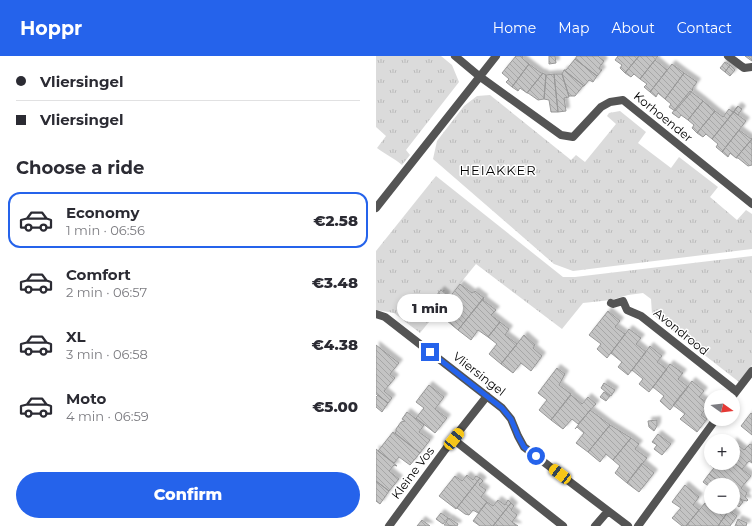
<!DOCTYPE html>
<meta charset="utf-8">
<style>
body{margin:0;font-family:Montserrat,sans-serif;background:#f7f7f7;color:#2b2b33;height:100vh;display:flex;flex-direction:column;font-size:15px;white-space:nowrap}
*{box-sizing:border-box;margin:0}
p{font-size:13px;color:#7c7c81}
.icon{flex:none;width:22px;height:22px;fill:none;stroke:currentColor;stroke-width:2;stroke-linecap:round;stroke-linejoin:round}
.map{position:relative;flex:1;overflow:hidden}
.drawer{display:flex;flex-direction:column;background:#fff;width:376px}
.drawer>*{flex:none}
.banner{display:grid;align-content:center;height:88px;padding:0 16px;background:#fff}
.needle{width:26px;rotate:104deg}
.tools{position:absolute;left:328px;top:334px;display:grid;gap:8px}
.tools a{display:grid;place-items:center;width:36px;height:36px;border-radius:50%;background:#fff;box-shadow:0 2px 6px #0003;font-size:20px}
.end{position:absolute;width:18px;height:18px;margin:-9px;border:5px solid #2563eb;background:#fff;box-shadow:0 0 0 2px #fff}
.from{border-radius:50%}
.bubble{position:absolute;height:28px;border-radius:14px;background:#fff;box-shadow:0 2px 6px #0003;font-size:13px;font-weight:800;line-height:28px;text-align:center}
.car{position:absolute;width:12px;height:24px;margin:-12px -6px;border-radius:5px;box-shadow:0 0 3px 1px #0007;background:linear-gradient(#f5c518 24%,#345 0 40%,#f5c518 0 76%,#345 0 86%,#f5c518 0)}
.banner b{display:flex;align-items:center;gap:14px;height:38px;font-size:15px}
.banner b+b{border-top:1px solid #e1e1e2}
.banner i{width:10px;height:10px;background:#2b2b33}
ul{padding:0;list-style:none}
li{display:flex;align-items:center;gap:12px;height:56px;margin:0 8px 6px;padding:0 8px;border:2px solid transparent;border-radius:12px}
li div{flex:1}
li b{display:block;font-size:15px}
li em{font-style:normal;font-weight:800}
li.active{border-color:#2563eb}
li>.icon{width:36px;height:36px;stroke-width:1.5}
h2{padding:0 16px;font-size:18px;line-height:48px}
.action{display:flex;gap:8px;margin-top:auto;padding:8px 16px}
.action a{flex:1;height:46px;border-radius:24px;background:#2563eb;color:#fff;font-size:16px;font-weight:800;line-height:46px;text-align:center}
header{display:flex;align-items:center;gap:24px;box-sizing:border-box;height:56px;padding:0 20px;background:#2563eb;color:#fff}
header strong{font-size:19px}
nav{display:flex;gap:22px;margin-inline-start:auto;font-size:14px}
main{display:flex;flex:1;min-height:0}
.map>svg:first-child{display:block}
</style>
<header>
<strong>Hoppr</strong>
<nav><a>Home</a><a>Map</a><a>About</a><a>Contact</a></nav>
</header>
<main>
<section class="drawer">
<div class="banner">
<b><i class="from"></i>Vliersingel</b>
<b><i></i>Vliersingel</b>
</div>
<h2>Choose a ride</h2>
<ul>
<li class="active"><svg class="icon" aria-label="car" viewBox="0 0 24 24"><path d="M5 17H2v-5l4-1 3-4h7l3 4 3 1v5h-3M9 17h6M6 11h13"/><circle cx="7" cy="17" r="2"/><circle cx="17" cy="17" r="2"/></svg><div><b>Economy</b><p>1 min · 06:56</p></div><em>€2.58</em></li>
<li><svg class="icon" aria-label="car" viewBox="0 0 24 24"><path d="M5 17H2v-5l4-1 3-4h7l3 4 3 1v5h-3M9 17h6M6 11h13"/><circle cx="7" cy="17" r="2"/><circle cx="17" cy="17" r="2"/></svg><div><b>Comfort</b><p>2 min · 06:57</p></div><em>€3.48</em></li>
<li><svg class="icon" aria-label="car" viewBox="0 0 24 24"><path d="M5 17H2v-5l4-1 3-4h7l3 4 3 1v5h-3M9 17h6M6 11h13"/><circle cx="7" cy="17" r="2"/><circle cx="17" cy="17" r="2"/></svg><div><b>XL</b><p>3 min · 06:58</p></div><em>€4.38</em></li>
<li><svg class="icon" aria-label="car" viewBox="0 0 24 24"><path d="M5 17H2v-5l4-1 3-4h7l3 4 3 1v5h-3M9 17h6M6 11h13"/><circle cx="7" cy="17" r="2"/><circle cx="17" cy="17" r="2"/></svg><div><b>Moto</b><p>4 min · 06:59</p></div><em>€5.00</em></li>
</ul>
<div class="action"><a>Confirm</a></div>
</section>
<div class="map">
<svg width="376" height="470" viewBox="0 0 376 470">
<defs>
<pattern id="grass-tufts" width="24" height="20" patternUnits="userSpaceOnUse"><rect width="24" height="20" fill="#dbdbdb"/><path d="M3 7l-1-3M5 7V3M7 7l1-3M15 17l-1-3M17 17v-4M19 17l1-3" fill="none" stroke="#bababa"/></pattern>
<pattern id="building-back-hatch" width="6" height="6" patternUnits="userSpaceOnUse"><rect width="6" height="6" fill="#c4c4c4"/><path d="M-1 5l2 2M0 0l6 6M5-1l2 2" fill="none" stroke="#a7a7a7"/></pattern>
<filter id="shadow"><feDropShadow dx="3.5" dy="-3.5" stdDeviation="1" flood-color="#0004"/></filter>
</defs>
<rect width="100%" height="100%" fill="#fff"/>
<!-- grass -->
<path fill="url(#grass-tufts)" d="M0 0H65L76 9 83 26 30 94 34 99 26 109C18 102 9 98 1 92L10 80 0 71Z
M114 39 195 104 200 99 209 106 240 68 231 60 233 57 244 55 270 76 262 87 295 112 303 101 342 131 334 141 361 164 370 154 376 158V193L197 215 178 208 57 103 61 85 88 50 101 40Z
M60 120 187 221H199L376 200V309L363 326 276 258 275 243 267 237 252 239 235 244 207 247 186 273 100 208 44 277 18 257 0 254V195Z"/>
<!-- building -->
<path fill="url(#building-back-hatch)" stroke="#989898" filter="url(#shadow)" d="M140 0H147L146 2 153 8 136 31 130 26 133 23 126 17Z
M173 0H179L180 7 173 8Z
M201 0H222L228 5 223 12 226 14 221 20 199 3Z
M242 0H263L249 17 244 12 246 9 239 4Z
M263 0H282L264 23 258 18 255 21 249 17Z
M369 0H376V5L373 3Z
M199 3 221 20 217 26 213 24 208 30 188 14H190Z
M279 4 291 14 274 36 268 31 271 28 264 23Z
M349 6 354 9 349 16 344 12Z
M153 8 165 17H167L151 37 144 32 142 35 136 31Z
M296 8 308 17 289 43 282 37 280 41 274 36Z
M354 9 359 14 354 20 349 16Z
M188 14 208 30H207L199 40H193L186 18Z
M167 17 170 19 168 43 162 44 152 37H151Z
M308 17 321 26 316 33 317 34 299 55 293 51 295 48 289 43Z
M178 18 182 56H175L173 44 168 43 170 19Z
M178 18H186L193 41 188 42 190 55 182 56Z
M314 35 327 45 312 64 305 59 303 62 296 57Z
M327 45 339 55 321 77 316 72 318 69 312 64Z
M362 50 336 83 330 78 327 81 321 77 339 55 347 61 353 53 357 56Z
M362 50 366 53 362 59 358 56Z
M358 56 370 65 346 96 340 91 342 88 336 83Z
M363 74 375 83 376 82V83L360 102 354 97 352 101 346 96Z
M376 83V109L372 110 362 102H360Z
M84 228 96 237 99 235 108 242 82 274 70 264 78 254 69 247Z
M65 234 71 239 67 246 60 240Z
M108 241 107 244 120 254 115 259 124 266 112 281 102 274 95 284 82 274Z
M232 255 244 265 239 271 249 278 231 302 221 293 225 288 213 279Z
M124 266 133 273 129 279 141 288 125 308 113 298 121 288 112 281Z
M253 273 265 282 260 288 270 296 252 319 242 311 246 306 235 297Z
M148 279 159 289 157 292 166 300 155 315 145 307 137 317 125 308Z
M0 289 23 307 14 318 19 322 8 335 16 342 12 347 0 338Z
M274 290 286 300 281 306 291 313 273 336 263 328 267 323 256 314Z
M294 308 307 317 302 323 312 331 294 354 284 345 288 340 277 331Z
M181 312 189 318 183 329 195 338 175 364 163 354 171 344 162 337Z
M316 325 328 335 323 341 333 348 325 359 331 363 321 376 304 363 309 358 297 349Z
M228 327 239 334 235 340 225 332Z
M53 329 68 341 59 353 71 362 59 377 40 362 48 352 40 346Z
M228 336 234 340 230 345 224 341Z
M2 339 12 347 6 356 0 351V341Z
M195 339 206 348 212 341 220 348 202 368 196 363 187 373 175 364Z
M214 354 234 369 212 396 200 387 208 377 201 371 199 373Z
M31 356 48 369 43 376 54 384 44 397 19 377 20 376V373L25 366 29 365 26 363Z
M375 357 376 358V379L365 370Z
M281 364V370L278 375 273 371 272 365Z
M234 369 255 382 237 404 230 398 224 406 212 396Z
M17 376 44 397 34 409 23 401 18 407 2 395Z
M282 378 295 388 286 399 278 393 281 389 276 386Z
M255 382 263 388 259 393 271 402 251 427 239 417 244 410 237 404Z
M357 385 368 394 374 388 376 389V407L373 405 366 413 357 406Z
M0 393 21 410 18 409 13 415 23 423 13 435 0 425Z
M357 406 375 420 365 432 371 437 369 441 372 444 371 445 366 444 357 437V429H347L333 418 338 412 334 409 336 407H357Z
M266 407 278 417 263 436 251 427Z
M333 418 347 429H335V432L327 426Z
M91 419 97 424 100 420 104 422 80 453 63 440 79 420 86 425Z
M104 422 107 425 103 429 110 434 105 441 111 446 102 457 97 454 93 459 89 458 81 452Z
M0 425 13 435 4 448 0 445Z
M309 429 323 441 317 449 323 454 310 470H306L296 462 305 452 296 446Z
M362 442 367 446 363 451 358 447Z
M122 444 129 449 132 444 135 447 117 470H104L97 465 111 446 117 450Z
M135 447 138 450 135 454 141 459 136 466 142 470H117Z
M329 447 340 456 343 451H348L353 454 342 470H310Z
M353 454 361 460 354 470H342Z
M65 457 72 462 67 468 60 463Z
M73 462 82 468 81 470 68 469Z
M362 463 371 467 370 470H359Z
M46 464 54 470H41Z"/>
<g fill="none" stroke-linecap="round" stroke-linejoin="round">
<!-- lane -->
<path stroke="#545454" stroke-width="8" d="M352 0 368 12 376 11"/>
<!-- street -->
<path stroke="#545454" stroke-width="8" d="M79 0 103 20 185 79 197 81 225 51 234 46 247 44 376 148
M0 152 120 0
M235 247 237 248 247 245 251 254 265 260 360 335
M0 258 9 261 126 352 135 363 142 380 148 391 252 470
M356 341 376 315
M77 383 187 470
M13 470 77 383 111 340
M219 470 232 455
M262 470 340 363"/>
</g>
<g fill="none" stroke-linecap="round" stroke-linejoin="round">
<!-- route -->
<path stroke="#2563eb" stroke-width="5" d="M54 296 126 352 135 363 142 380 148 391 160 400"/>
</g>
<g text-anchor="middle" stroke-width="3" stroke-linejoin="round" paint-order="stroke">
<!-- street labels -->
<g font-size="12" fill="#000" stroke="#fff">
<text transform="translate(287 61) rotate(39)" y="4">Korhoender</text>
<text transform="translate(305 276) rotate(39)" y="4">Avondrood</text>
<text transform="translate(103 318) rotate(38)" y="4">Vliersingel</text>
<text transform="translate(37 417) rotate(-53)" y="4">Kleine Vos</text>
</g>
<!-- neighbourhood labels -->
<g font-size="13" letter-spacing="1" fill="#000" stroke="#fff">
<text x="122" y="119">HEIAKKER</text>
</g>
</g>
</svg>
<div class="tools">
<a><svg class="needle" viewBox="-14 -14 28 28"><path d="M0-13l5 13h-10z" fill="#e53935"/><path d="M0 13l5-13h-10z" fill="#7c7c81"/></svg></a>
<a>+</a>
<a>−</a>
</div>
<i class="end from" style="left:160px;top:400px"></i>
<i class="end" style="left:54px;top:296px"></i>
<div class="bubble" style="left:21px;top:238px;width:66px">1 min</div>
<i class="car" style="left:78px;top:383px;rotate:39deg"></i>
<i class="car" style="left:184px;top:418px;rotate:307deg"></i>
</div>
</main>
